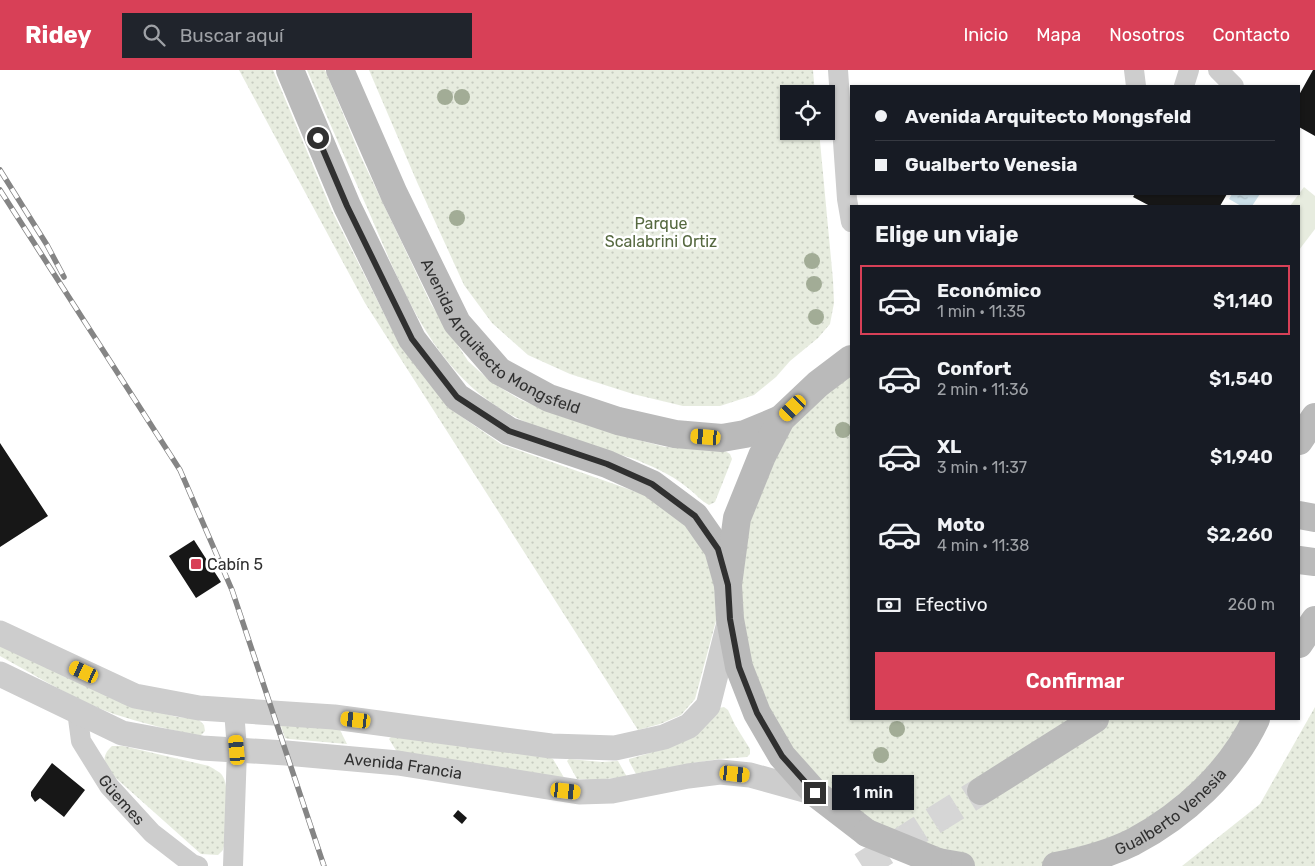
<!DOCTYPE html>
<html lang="es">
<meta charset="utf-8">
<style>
body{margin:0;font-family:Rubik,sans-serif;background:#20242c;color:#f1f3f6;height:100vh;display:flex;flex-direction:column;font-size:19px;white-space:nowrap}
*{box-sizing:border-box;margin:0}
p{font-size:16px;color:#9ea1a6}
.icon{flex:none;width:28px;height:28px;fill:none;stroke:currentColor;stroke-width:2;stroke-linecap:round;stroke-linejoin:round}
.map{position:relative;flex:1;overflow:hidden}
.side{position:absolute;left:850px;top:135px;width:450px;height:515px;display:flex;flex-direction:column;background:#171b24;border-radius:0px;box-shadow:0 1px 4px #0004}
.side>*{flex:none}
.hud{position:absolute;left:850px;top:15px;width:450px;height:110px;border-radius:0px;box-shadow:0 1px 4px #0004;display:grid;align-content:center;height:110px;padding:0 25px;background:#171b24}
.controls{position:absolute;left:780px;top:15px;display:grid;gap:10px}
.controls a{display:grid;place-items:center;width:55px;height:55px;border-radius:0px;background:#171b24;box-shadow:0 1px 4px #0004;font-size:25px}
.end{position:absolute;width:22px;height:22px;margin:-11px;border:6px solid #303030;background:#fff;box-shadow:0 0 0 2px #fff}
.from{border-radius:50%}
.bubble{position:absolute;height:35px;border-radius:0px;background:#171b24;box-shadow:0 1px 4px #0004;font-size:16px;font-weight:600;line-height:35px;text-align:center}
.car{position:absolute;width:15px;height:30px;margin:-15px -8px;border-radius:6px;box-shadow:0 0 4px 1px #0007;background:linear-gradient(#f5c518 24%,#345 0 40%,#f5c518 0 76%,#345 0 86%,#f5c518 0)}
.hud b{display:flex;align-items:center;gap:18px;height:48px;font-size:19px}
.hud b+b{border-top:1px solid #363941}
.hud i{width:12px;height:12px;background:#f1f3f6}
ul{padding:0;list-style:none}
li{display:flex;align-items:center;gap:15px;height:70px;margin:0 10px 8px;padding:0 15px;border:2px solid transparent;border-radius:0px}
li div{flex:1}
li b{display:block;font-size:19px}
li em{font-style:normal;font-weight:600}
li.on{border-color:#d84057}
li>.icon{width:45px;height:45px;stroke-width:1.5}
h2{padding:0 25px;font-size:22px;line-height:60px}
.pay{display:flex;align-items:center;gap:12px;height:55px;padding:0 25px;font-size:19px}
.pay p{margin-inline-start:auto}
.action{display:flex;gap:10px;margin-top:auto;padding:10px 25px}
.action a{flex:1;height:58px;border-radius:0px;background:#d84057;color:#fff;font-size:20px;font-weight:600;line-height:58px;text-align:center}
header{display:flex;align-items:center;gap:30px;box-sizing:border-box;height:70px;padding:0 25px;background:#d84057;color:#fff}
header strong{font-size:24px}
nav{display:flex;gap:28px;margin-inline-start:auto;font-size:18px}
.search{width:350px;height:45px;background:#20242c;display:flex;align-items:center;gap:12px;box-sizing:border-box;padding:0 18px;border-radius:0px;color:#9ea1a6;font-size:19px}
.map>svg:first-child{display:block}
</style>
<header>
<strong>Ridey</strong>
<div class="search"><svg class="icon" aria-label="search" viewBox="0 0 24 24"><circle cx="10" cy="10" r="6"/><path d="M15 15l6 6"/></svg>Buscar aquí</div>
<nav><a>Inicio</a><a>Mapa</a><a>Nosotros</a><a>Contacto</a></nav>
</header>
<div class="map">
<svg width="1315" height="796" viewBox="0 0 1315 796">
<defs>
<pattern id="green-dots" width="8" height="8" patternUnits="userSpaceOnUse" patternTransform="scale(1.25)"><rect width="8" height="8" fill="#e7ecdf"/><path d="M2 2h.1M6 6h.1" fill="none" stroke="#c6cbc0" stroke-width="1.8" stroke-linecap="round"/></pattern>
<pattern id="water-ripples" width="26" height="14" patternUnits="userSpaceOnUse" patternTransform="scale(1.25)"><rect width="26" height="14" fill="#cde1ea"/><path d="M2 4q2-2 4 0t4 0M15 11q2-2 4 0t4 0" fill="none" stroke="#b0c1c9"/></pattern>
</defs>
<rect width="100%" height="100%" fill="#fff"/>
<!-- green -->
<path fill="url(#green-dots)" d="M239 0H273L332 141 401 277 449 338 501 374 645 425 685 454 706 485 715 519 717 547 695 629 681 645 660 654 638 660 365 233Z
M307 0H325L360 85 431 234 468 291 490 311 519 329 560 346 624 366 665 377 725 381 730 384 732 389 715 432 709 435C701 431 696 424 689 419 676 408 661 400 646 394 636 389 625 386 614 383 573 369 524 357 489 331 426 285 399 211 369 142 348 95 327 47 307 0Z
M369 0H813L815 24H789V61H819L833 210 834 233 830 254 818 268 790 291 776 307 754 325 720 336H683L633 324 570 304 528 285 492 253 464 215 417 112Z
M851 289V649H1256L1177 744 1056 796H961L815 723 739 597 737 448 818 314Z
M0 572 128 634 177 647 198 649 204 655 205 661 200 666C171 660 142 653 114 644 74 630 37 606 0 586Z
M724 637 728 640 735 655 750 679V684L747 687 720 689 693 693 640 705 636 704 629 691V689L660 680 719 638Z
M1315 637V796H1182L1260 734Z
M285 655 334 657 340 660 347 674 289 669 285 668 281 656Z
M392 666 548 687 553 689 566 711 397 682 389 669Z
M112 676H123L209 696C213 699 219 701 222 705 231 717 225 757 225 772L223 780 218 785 201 784 108 701C103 691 103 684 112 676Z
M569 689 602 692 618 691 627 707 594 710 577 709 567 691Z"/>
<!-- pitch -->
<path fill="#e7ecdf" d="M1304 117 1315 126V159L1299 180V136H1290Z"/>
<!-- water -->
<path fill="url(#water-ripples)" d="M1232 124H1260L1252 136H1241L1229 129Z"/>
<!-- building -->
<path fill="#171717" d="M1313 0H1315V66L1299 57V25Z
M1135 124H1227L1220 136H1150L1133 127Z
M0 373 48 446 0 477Z
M194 470 221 512 196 528 169 486Z
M52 693 85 720 64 747 40 728 35 732 31 726V722Z
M458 740 467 748 462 754 453 746Z"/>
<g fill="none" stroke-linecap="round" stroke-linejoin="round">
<!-- secondary-tunnel -->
<path stroke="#d6d6d6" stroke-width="28" stroke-dasharray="28 14" stroke-linecap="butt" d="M862 796 981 721"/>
<!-- minor -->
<g stroke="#cdcdcd" stroke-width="20">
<path d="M838 0 847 129 851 152"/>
<path d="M1134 0 1136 16"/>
<path d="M1218 0 1234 16"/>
<path d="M1184 16 1189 0"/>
<path id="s1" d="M77 641 81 671 109 716 152 763 192 794 198 796"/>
<path d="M233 796 237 680 234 640"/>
</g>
<!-- tertiary -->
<g stroke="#cdcdcd" stroke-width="25">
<path d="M0 563 135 626 199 638 334 647 551 676 615 678 664 667 689 656 708 636 730 549"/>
<path id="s2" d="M0 604 122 663 202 678 286 683 398 693 579 722 612 721 688 706 720 702 750 705 815 723"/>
</g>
<!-- secondary -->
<g stroke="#bababa" stroke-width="28">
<path d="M290 0 347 136 412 269 457 327 509 361 607 394 652 414 695 446 718 479 728 515"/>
<path id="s3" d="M340 0 394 124 457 253 499 301 549 328 618 351 675 364 722 368 745 364 781 349"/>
<path d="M851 289 818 314 781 349 762 386 737 448 728 515 730 549 739 597 757 643 782 686 815 723 867 763"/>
<path d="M1299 371 1315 347"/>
<path d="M1299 445 1315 448"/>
<path d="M1299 490 1315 492"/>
<path d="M1299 574 1315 550"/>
<path d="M981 721 1095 649"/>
<path d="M938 792 961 796"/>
<path id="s4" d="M1056 796C1082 791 1109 784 1133 772 1184 745 1231 702 1256 649"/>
</g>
<!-- rail casing -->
<g stroke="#858585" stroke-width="5.5">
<path id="rail" d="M0 100 47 175 64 207
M0 120 180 400 232 520 324 796"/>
</g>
<!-- rail -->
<use href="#rail" stroke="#fff" stroke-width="4" stroke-dasharray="11" stroke-linecap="butt"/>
<!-- secondary-bridge -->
<path stroke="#bababa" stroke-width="28" d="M867 763 938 792"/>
</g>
<!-- trees -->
<g fill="#a2ac96">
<circle cx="445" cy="27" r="8"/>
<circle cx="462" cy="27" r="8"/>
<circle cx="457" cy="148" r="8"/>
<circle cx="812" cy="191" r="8"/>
<circle cx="814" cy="214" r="8"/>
<circle cx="816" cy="247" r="8"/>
<circle cx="843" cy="360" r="8"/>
<circle cx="897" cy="659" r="8"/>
<circle cx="881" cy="685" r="8"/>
</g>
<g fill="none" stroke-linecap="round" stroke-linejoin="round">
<!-- route -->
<path stroke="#303030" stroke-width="6" d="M318 68 347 136 412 269 457 327 509 361 607 394 652 414 695 446 718 479 728 515 730 549 739 597 757 643 782 686 815 723"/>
</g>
<!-- markers -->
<rect fill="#d84057" stroke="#fff" stroke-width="2" x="190" y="488" width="12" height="12" rx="2.5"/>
<g text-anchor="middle" stroke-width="5" stroke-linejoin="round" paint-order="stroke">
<!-- park labels -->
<g font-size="16" fill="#566940" stroke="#fff">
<text x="661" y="159">Parque<tspan x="661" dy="18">Scalabrini Ortiz</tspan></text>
</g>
<!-- street labels -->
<g font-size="16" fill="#303030" stroke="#fff">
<text dy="6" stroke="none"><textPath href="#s3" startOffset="320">Avenida Arquitecto Mongsfeld</textPath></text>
<text dy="6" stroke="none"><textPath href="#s2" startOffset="419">Avenida Francia</textPath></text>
<text dy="6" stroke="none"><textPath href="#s1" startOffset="102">Güemes</textPath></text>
<text dy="6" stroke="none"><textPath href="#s4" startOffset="129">Gualberto Venesia</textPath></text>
</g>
<!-- poi labels -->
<g font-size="16" fill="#303030" stroke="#fff" text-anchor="start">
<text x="207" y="500">Cabín 5</text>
</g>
</g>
</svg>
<div class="controls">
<a><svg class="icon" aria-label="locate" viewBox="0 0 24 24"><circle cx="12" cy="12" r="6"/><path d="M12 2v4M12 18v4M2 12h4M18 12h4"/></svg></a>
</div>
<i class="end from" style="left:318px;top:68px"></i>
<i class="end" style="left:815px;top:723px"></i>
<div class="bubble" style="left:832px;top:705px;width:82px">1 min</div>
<i class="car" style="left:793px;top:338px;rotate:226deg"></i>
<i class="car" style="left:706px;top:367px;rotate:275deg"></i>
<i class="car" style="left:84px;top:602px;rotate:295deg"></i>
<i class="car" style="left:356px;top:650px;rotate:277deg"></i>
<i class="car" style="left:237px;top:680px;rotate:355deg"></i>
<i class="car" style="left:735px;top:704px;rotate:96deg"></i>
<i class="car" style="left:566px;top:721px;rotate:96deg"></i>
<div class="hud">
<b><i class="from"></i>Avenida Arquitecto Mongsfeld</b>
<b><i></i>Gualberto Venesia</b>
</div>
<section class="side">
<h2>Elige un viaje</h2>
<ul>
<li class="on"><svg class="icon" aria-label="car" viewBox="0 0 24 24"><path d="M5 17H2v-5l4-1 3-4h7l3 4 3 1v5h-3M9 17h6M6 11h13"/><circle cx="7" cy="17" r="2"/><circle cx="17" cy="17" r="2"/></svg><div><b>Económico</b><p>1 min · 11:35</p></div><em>$1,140</em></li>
<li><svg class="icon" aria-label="car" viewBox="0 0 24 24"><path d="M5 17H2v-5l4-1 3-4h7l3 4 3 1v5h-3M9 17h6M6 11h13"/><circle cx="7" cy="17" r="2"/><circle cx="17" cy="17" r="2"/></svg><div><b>Confort</b><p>2 min · 11:36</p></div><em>$1,540</em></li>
<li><svg class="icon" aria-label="car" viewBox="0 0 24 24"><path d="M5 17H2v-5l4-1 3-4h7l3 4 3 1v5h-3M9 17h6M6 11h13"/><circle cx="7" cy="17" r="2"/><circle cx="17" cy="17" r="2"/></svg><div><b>XL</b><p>3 min · 11:37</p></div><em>$1,940</em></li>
<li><svg class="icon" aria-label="car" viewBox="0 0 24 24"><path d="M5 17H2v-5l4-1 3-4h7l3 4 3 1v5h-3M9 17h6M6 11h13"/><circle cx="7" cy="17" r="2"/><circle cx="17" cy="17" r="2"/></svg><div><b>Moto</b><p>4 min · 11:38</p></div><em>$2,260</em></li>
</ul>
<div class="pay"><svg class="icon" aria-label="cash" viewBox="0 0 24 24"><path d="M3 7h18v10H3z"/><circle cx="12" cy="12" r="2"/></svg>Efectivo<p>260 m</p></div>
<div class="action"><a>Confirmar</a></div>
</section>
</div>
